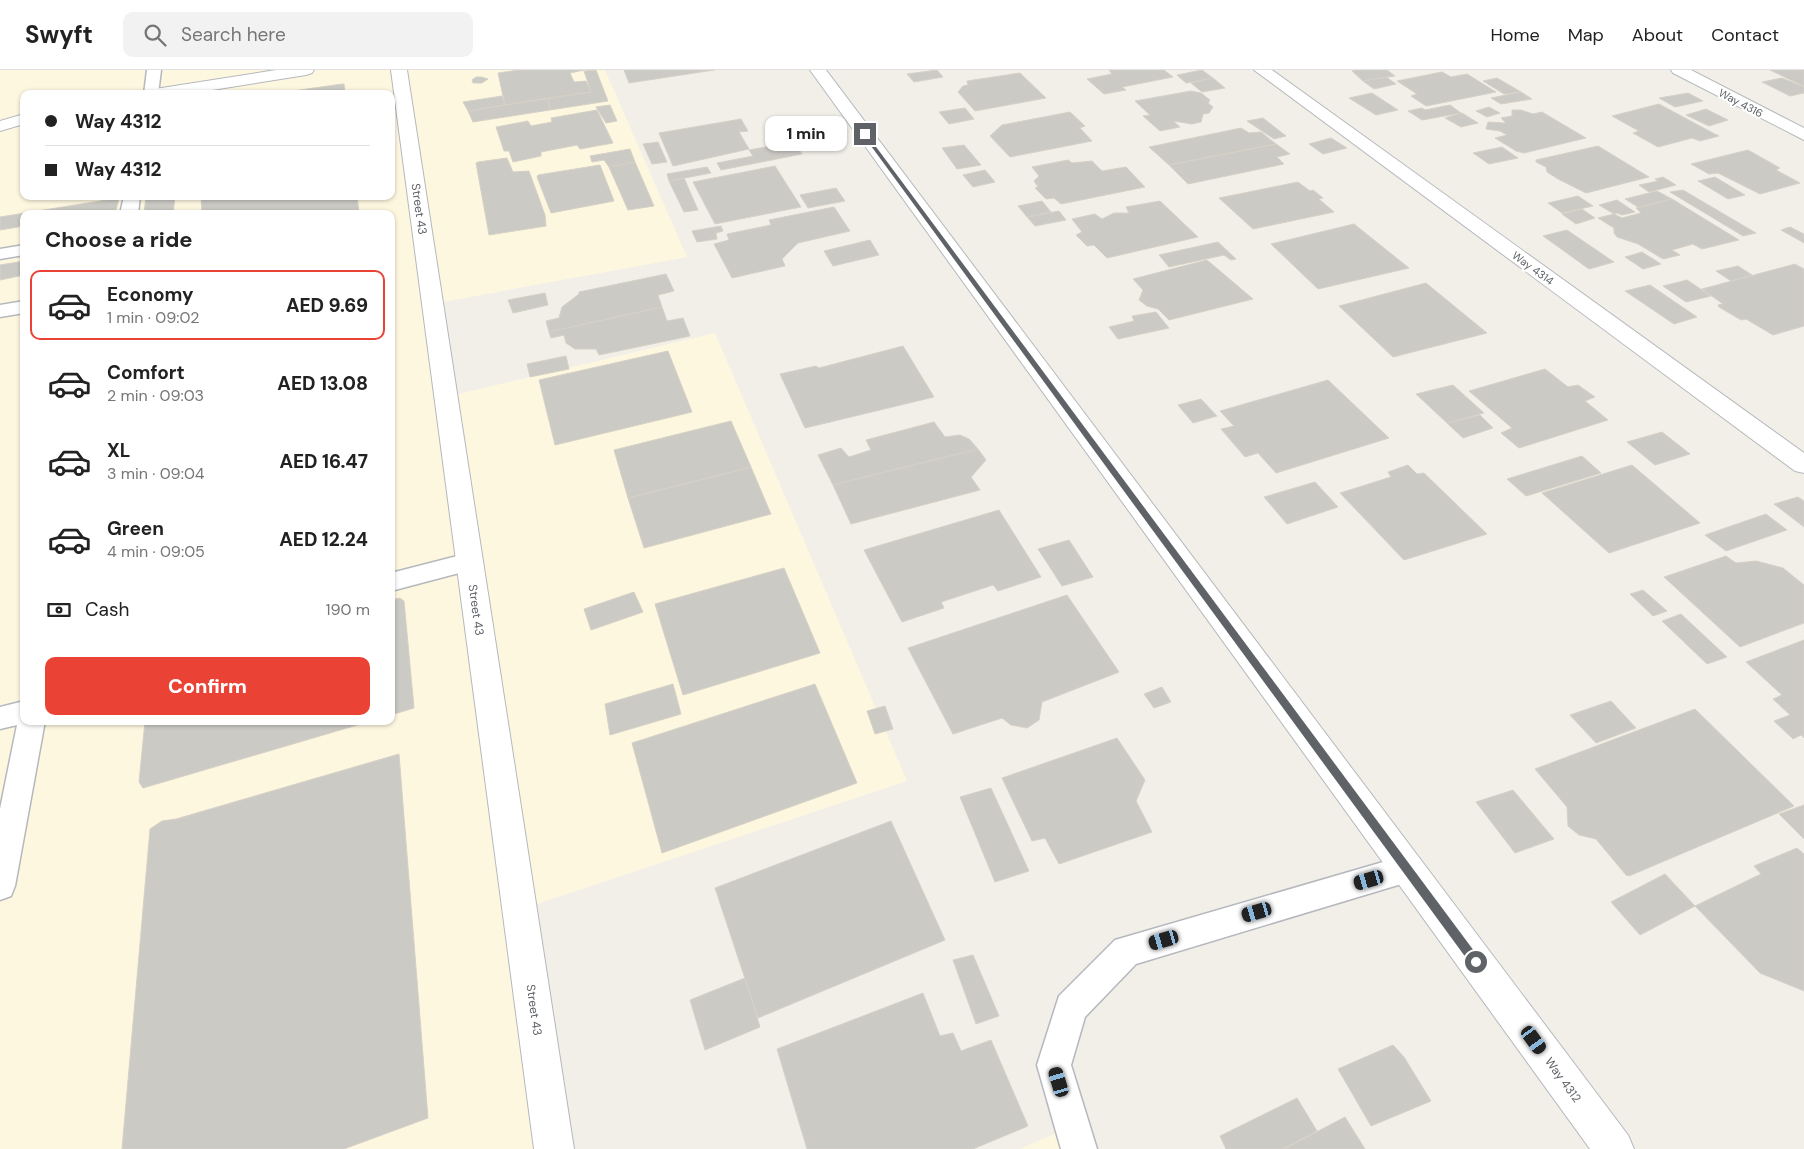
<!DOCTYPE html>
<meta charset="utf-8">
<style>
body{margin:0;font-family:"DM Sans",sans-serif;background:#f2f2f2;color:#222;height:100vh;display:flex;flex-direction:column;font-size:19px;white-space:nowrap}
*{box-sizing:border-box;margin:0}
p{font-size:16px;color:#767676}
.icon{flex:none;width:28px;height:28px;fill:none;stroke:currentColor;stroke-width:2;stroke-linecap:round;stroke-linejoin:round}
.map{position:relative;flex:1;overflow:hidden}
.details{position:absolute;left:20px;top:140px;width:375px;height:515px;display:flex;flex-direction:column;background:#fff;border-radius:10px;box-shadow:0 1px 4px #0004}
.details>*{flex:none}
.guide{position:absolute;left:20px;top:20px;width:375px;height:110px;border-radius:10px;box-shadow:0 1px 4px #0004;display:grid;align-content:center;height:110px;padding:0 25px;background:#fff}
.end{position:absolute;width:22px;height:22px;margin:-11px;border:6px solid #5f6368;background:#fff;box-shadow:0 0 0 2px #fff}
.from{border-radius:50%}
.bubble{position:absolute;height:35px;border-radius:10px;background:#fff;box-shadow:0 1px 4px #0004;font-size:16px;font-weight:800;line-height:35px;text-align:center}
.car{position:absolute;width:15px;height:30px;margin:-15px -8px;border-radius:6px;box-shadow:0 0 4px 1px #0007;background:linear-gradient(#222 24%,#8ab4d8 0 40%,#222 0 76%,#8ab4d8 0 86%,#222 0)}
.guide b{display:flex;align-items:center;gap:18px;height:48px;font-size:19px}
.guide b+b{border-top:1px solid #e0e0e0}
.guide i{width:12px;height:12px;background:#222}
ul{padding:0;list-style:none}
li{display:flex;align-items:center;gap:15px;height:70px;margin:0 10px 8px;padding:0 15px;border:2px solid transparent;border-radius:10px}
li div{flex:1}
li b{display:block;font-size:19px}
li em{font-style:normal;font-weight:800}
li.current{border-color:#ea4335}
li>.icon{width:45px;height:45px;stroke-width:1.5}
h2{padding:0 25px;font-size:22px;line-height:60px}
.pay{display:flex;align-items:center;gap:12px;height:55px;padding:0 25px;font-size:19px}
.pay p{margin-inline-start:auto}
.primary-button{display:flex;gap:10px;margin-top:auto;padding:10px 25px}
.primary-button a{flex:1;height:58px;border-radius:10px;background:#ea4335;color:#fff;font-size:20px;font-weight:800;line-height:58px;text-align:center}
header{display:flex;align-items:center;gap:30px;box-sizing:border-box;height:70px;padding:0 25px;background:#fff;border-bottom:1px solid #e0e0e0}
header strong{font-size:24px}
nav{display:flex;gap:28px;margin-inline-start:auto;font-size:18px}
.search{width:350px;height:45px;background:#f2f2f2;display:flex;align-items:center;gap:12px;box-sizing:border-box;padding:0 18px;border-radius:10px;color:#767676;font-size:19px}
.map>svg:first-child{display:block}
</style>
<header>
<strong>Swyft</strong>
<div class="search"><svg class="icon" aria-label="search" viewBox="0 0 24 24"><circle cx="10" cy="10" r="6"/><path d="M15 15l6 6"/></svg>Search here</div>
<nav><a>Home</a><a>Map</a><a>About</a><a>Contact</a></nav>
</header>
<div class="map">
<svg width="1804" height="1079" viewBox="0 0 1804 1079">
<rect width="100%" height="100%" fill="#f1efe8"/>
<!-- commercial -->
<path fill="#fef7e0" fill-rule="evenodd" d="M0 0H605L687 187 433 234 446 327 715 263 907 711 519 840 554 1079H0ZM24 24H391V126H24ZM24 144H391V651H24Z
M1065 1059 1074 1079H1020Z"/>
<!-- building -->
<path fill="#cccac5" stroke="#d6d1c6" d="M519 0H584L570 3 574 12 586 11 591 22 505 35 498 3Z
M596 0 608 31 550 40 548 28 591 22 584 1Z
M624 0H714L629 13Z
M937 0 943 7 914 12 907 4Z
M1109 0H1164L1173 7 1122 17 1126 20 1104 24 1087 9 1112 4Z
M1202 0 1213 8 1186 13 1177 5Z
M1358 0H1387L1395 6 1363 11 1352 1Z
M1770 0H1804V16H1803Z
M1442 2 1451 7 1467 4 1496 22 1426 36 1411 26 1417 24 1397 11Z
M1020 3 1046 28 975 41 958 22 963 16 968 15 967 11Z
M476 7H481L488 9 482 13H473L472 10Z
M1386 7 1396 14 1374 19 1363 11Z
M1213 8 1225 18 1202 22 1191 13Z
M1497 8 1521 22 1504 24 1483 11Z
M1782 8 1804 17V23L1790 26 1762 12Z
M342 14H344L345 24H272Z
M1191 21 1201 23 1210 30 1208 33 1213 37 1209 43 1203 44 1201 52 1192 54 1173 51 1180 57 1160 61 1143 46 1150 45 1135 31Z
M1521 22 1532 29 1501 34 1491 28Z
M1372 23 1398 40 1376 45 1349 28Z
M1688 23 1703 31 1675 37 1659 28Z
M502 26 505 35 468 41 463 32Z
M548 28 550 40 473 52 468 41Z
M1659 34 1711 62 1719 66 1700 71 1692 68 1658 77 1633 63 1639 61 1612 46Z
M610 35 617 51 606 53 596 37Z
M1450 35 1461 43 1422 50 1408 41 1422 38 1425 40Z
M1489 37 1500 43 1487 47 1476 41Z
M965 38 974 49 949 54 939 42Z
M1706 39 1728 50 1709 56 1686 45Z
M597 40 613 73 580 79 577 75 541 82V86L513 92 509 81H504L496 57 528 51 531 56 552 52 551 48Z
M1512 40H1521L1533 44 1542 42 1586 68 1524 83 1516 81 1495 68 1507 65 1500 61 1486 59 1488 52 1506 53 1501 48 1512 46Z
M1070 42 1085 56 1080 58 1092 71 1010 87 990 66 1002 55Z
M1462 43 1478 53 1461 57 1445 48Z
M1263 48 1286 66 1274 69 1247 51Z
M741 49 748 61 739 62 749 79 673 96 659 63Z
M1241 58 1249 63 1261 62 1276 74 1169 95 1149 77Z
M1331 68 1347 78 1323 84 1309 74Z
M658 72 667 92 652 94 643 74Z
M793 72 802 84 721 100 717 93 753 86 749 80Z
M1276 74 1290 84 1277 87 1284 94 1188 114 1169 95Z
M964 75 981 95 957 99 942 78Z
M1598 76 1649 107 1586 123 1558 109 1547 102 1546 97 1536 92V90Z
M1502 77 1518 88 1489 94 1473 83Z
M630 79 635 92 609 97 604 90 592 92 590 86Z
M1748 80 1780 98 1776 100 1800 113 1760 124 1718 103 1709 104 1691 94Z
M507 88 513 102 529 101 545 145 546 156 489 165 476 93 478 92Z
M1068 90 1072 93 1092 91 1102 101 1126 97 1145 117 1061 134 1054 128 1046 129 1035 118 1038 117 1034 111 1039 106 1032 97Z
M635 92 654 136 628 140 609 97Z
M600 95 614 131 551 143 537 107 538 105Z
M775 96 801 137 715 154 693 112Z
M707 97 711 103 669 111 667 104Z
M985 100 995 112 973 117 963 105Z
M1663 107 1676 115 1649 122 1639 115 1658 111 1655 109Z
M1715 107 1745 125 1728 129 1698 111Z
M684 108 698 140 684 142 669 111Z
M1298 112 1310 121 1313 120 1323 128 1319 129 1334 142 1253 159 1219 128Z
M836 118 845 131 808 138 800 125Z
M1683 120 1756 163 1743 166 1670 122Z
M1657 121 1672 129 1638 137 1625 129Z
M146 126H175L173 144H144Z
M201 126H357L359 142 352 144H202Z
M1578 126 1593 136 1562 143 1548 133Z
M119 128 116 140 94 144H24V156L0 160V147Z
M1672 129 1739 170 1702 179 1693 174 1672 180 1680 185 1663 189 1638 174 1617 167 1614 163V158L1598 148 1614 144 1622 148 1641 143 1636 138Z
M1617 130 1635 142 1622 145 1617 143 1614 144 1599 135Z
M1042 131 1051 142 1027 147 1018 136Z
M1160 131 1198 167 1107 188 1094 175 1087 176 1076 165 1082 162 1072 149 1095 144 1102 149 1114 143H1129L1126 137Z
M834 137 850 161 798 173 782 189 785 196 732 208 714 174 729 170 727 164 771 155 769 150Z
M1582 139 1595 148 1576 154 1562 144Z
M1059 141 1066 150 1035 156 1027 147Z
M1354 154 1409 198 1318 219 1271 174Z
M721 156 723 161 716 163 717 169 697 172 692 161Z
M1790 157 1804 164V173L1781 160Z
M1567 160 1614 192 1589 199 1543 166Z
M870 170 879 185 833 196 824 181Z
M1218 172 1236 189 1231 190 1224 185 1169 197 1159 185Z
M1642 182 1661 194 1643 199 1625 187Z
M1207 190 1253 229 1169 250 1158 239 1147 236 1139 230 1143 220 1133 209Z
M24 191V205L0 210V195Z
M1795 194 1804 199V256L1773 265 1746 249 1741 250 1719 237 1718 235 1723 234 1702 219Z
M1738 196 1752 205 1731 211 1716 201Z
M666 204 674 221 658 225 662 237 549 262 546 251 559 248 562 237 579 224V222Z
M1687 210 1711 226 1686 232 1663 216Z
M1426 213 1487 263 1393 287 1339 236Z
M1650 215 1697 247 1674 254 1625 221Z
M545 223 548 235 513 243 508 230Z
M662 237 667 251 683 248 690 266 599 285 596 279H575L566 273 564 265 551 268 549 262Z
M1156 242 1169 258 1118 269 1109 257 1134 251 1132 246Z
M903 276 934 327 805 358 780 304 816 296 819 298Z
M668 281 692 342 555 375 539 310Z
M566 286 569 299 530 307 527 294Z
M1545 299 1568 317 1578 315 1595 327 1585 331 1608 350 1519 378 1501 363 1512 358 1469 321Z
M1328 310 1389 368 1276 403 1258 383 1245 387 1221 359 1234 356 1220 341Z
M1453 315 1484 343 1447 353 1416 324Z
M1201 329 1217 346 1193 353 1178 335Z
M1480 345 1493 358 1463 368 1447 353Z
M731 351 751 397 628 428 614 380Z
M934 352 945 367 960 365 969 369 978 379 833 415 818 385 841 378 849 387 871 380 866 370Z
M1662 362 1690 384 1655 395 1627 372Z
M978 379 986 390 971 407 980 420 851 454 833 415Z
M1582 386 1601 403 1526 426 1507 409Z
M1408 395 1417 404 1424 403 1487 464 1404 490 1340 423 1391 407 1388 402Z
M1632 395 1700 453 1609 483 1542 423Z
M751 397 771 444 644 478 628 428Z
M1315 412 1338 437 1287 454 1264 427Z
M1798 427 1804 431V457L1774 434Z
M999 440 1041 507 998 521 993 515 941 532 944 538 902 552 864 480Z
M1766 444 1787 460 1726 481 1705 465Z
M1069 470 1093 507 1062 516 1038 479Z
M1726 486 1736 493 1756 491 1783 498 1804 515V553L1740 577 1664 507Z
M784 498 820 583 683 625 655 534Z
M1643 520 1667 541 1653 546 1630 524Z
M634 522 643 542 591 560 584 539Z
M1067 525 1119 602 1042 632 1039 650 1027 658 1011 655 1002 648 953 664 908 578Z
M400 528 404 531 414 638 391 645V530Z
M1681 544 1727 587 1707 594 1662 551Z
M1804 570V668L1801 665 1793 669 1774 651 1790 645 1773 629 1782 625 1746 592Z
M673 614 681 644 610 665 605 634Z
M815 614 857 713 662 783 632 673Z
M1162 617 1171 632 1154 638 1144 624Z
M1611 631 1636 658 1596 673 1570 645Z
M885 636 893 659 875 664 867 641Z
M1695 639 1794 736 1629 806 1626 805 1596 769 1579 765 1568 756 1567 737 1535 699Z
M145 651H371L143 718 139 712Z
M1117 668 1145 710 1136 731 1152 762 1059 794 1045 768 1032 771 1002 708Z
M399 684 428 1048 344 1079H122L150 759 162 751 176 749Z
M991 718 1029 801 995 812 960 727Z
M1513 720 1554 769 1515 783 1476 732Z
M1804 735V769L1779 744Z
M891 751 945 870 758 948 715 818Z
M1797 778 1804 784V921L1760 903 1695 836 1761 804 1754 796Z
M1665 804 1695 836 1640 865 1611 832Z
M973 885 999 946 976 954 953 890Z
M745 908 760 957 705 980 690 930Z
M923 923 940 966 953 963 961 981 991 970 1028 1056 973 1079H807L777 979Z
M1393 975 1404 987 1431 1031 1371 1056 1338 999Z
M1297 1028 1317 1061 1283 1079H1226L1220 1066Z
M1345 1047 1365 1079H1284Z"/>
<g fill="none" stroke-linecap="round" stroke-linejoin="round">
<!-- service casing -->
<g stroke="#b5b8bc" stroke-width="3">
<path id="service" d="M147 0H161L158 24H144Z
M124 126H140L138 144H120Z
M24 175V185L0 189V179Z
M24 231V243L0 247V235Z
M469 483 478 486 481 492 478 498 391 521V503Z
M24 631V651H45L15 816 11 826 0 830V739L17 655 0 659V637Z
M1407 785 1418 789 1422 799 1418 809 1136 894 1085 947 1071 995 1097 1079H1061L1037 995 1059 926 1115 870Z"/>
</g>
<!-- minor casing -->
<g stroke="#b5b8bc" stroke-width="2">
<path id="minor" d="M810 0H826L1628 1065 1634 1079H1590Z
M1254 0H1272L1804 383V403L1795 401Z
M1671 0H1691L1804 58V70L1673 3Z"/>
</g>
<!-- tertiary casing -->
<g stroke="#b5b8bc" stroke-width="2">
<path id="tertiary" d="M276 0H314L312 3 306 5 187 24H147L149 21 155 19Z
M391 0H407L574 1079H534Z
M24 44V54L0 61V51Z"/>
</g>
<!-- service -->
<use href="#service" fill="#fff" fill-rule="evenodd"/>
<!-- minor -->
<use href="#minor" fill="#fff" fill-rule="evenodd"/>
<!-- tertiary -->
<use href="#tertiary" fill="#fff" fill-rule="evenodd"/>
</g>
<!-- route -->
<path fill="#5f6368" d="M865 62 1480 889 1481 892 1480 896 1476 897 1472 896 863 65Z"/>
<g text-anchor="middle" stroke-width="4" stroke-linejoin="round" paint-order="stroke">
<!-- far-street labels -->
<g font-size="11" fill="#5f6368" stroke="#fff">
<text transform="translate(1741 33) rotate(28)" y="4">Way 4316</text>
<text transform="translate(1533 198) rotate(36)" y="4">Way 4314</text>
</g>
<!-- street labels -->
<g font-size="12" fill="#5f6368" stroke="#fff">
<text transform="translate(419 139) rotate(82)" y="4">Street 43</text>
<text transform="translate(476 540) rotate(82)" y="4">Street 43</text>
<text transform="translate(534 940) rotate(82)" y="4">Street 43</text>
<text transform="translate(1563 1010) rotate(54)" y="4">Way 4312</text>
</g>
</g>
</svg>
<i class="end from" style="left:1476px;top:892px"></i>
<i class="end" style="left:865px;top:64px"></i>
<div class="bubble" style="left:765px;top:46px;width:82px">1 min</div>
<i class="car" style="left:1369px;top:810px;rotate:254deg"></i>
<i class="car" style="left:1257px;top:842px;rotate:254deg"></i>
<i class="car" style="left:1164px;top:870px;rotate:254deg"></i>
<i class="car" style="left:1534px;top:970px;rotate:144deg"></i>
<i class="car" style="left:1059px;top:1012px;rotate:343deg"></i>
<div class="guide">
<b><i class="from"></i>Way 4312</b>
<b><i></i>Way 4312</b>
</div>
<section class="details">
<h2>Choose a ride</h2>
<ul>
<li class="current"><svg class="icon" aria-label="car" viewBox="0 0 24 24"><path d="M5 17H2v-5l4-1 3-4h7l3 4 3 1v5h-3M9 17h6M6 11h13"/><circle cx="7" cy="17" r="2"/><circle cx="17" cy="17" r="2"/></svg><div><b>Economy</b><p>1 min · 09:02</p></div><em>AED 9.69</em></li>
<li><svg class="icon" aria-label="car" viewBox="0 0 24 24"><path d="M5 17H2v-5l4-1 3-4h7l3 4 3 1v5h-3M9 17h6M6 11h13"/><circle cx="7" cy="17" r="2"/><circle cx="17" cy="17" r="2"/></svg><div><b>Comfort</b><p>2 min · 09:03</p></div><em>AED 13.08</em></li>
<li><svg class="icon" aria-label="car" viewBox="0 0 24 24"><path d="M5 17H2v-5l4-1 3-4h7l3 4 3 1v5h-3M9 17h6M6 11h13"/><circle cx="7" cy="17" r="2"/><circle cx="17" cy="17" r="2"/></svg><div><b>XL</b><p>3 min · 09:04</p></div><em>AED 16.47</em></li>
<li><svg class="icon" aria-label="car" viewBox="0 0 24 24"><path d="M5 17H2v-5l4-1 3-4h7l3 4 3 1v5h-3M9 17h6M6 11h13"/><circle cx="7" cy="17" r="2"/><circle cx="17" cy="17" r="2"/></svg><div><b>Green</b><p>4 min · 09:05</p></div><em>AED 12.24</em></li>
</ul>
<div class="pay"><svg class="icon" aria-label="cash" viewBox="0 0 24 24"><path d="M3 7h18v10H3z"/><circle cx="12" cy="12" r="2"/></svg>Cash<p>190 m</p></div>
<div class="primary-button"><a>Confirm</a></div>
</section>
</div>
